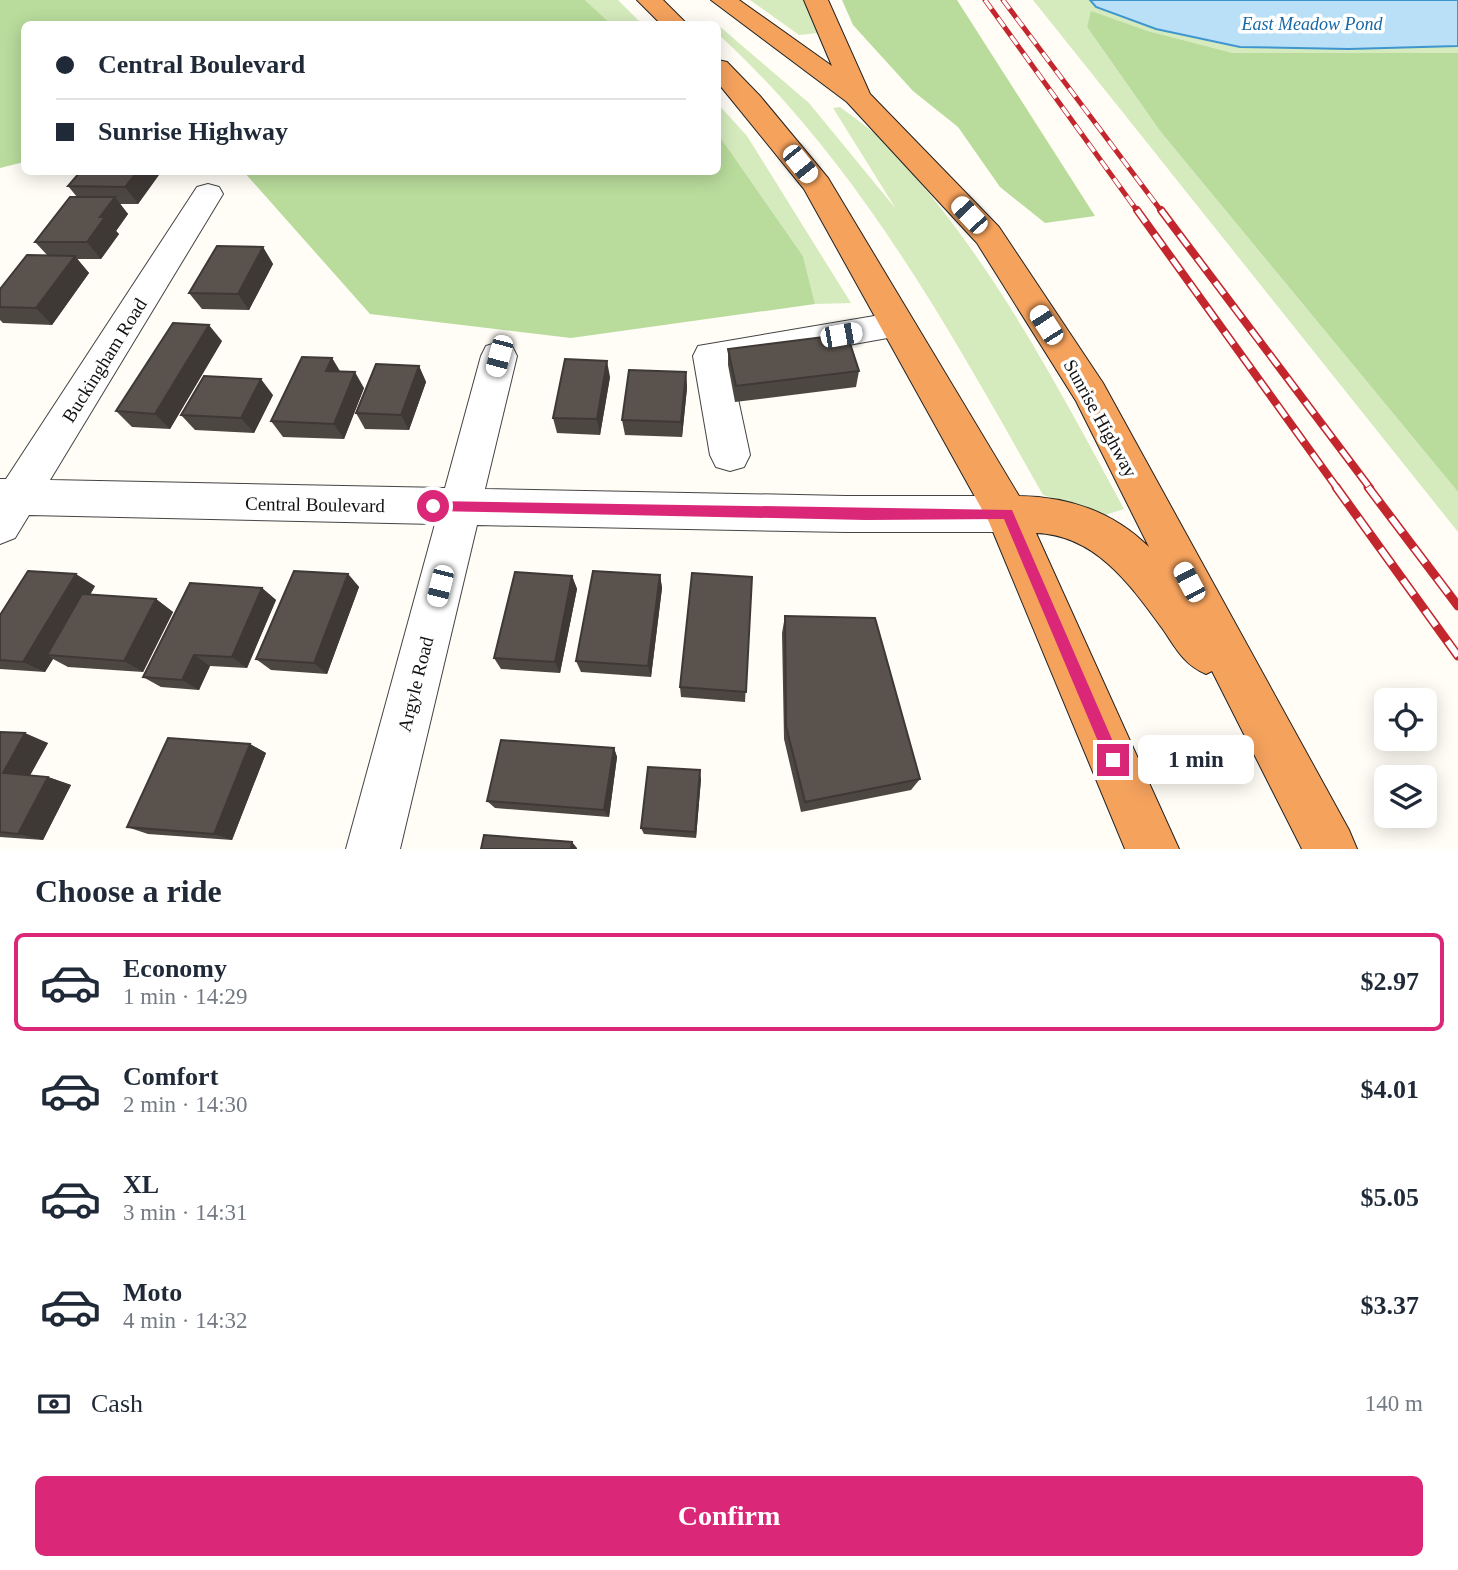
<!DOCTYPE html>
<meta charset="utf-8">
<style>
body{margin:0;font-family:Georgia,serif;background:#f2f2f3;color:#1f2937;height:100vh;display:flex;flex-direction:column;font-size:26px;white-space:nowrap}
*{box-sizing:border-box;margin:0}
p{font-size:23px;color:#747a83}
.icon{flex:none;width:38px;height:38px;fill:none;stroke:currentColor;stroke-width:2;stroke-linecap:round;stroke-linejoin:round}
.map{position:relative;height:849px;overflow:hidden}
.panel{display:flex;flex-direction:column;background:#fff;flex:1}
.panel>*{flex:none}
.banner{position:absolute;left:21px;top:21px;width:700px;height:154px;border-radius:10px;box-shadow:0 4px 18px #0003;display:grid;align-content:center;height:154px;padding:0 35px;background:#fff}
.controls{position:absolute;left:1374px;top:688px;display:grid;gap:14px}
.controls a{display:grid;place-items:center;width:63px;height:63px;border-radius:10px;background:#fff;box-shadow:0 4px 18px #0003;font-size:35px}
.end{position:absolute;width:32px;height:32px;margin:-16px;border:9px solid #db2777;background:#fff;box-shadow:0 0 0 4px #fff}
.from{border-radius:50%}
.bubble{position:absolute;height:49px;border-radius:10px;background:#fff;box-shadow:0 4px 18px #0003;font-size:23px;font-weight:700;line-height:49px;text-align:center}
.car{position:absolute;width:21px;height:42px;margin:-21px -10px;border-radius:9px;box-shadow:0 0 5px 2px #0007;background:linear-gradient(#fff 24%,#345 0 40%,#fff 0 76%,#345 0 86%,#fff 0)}
.banner b{display:flex;align-items:center;gap:24px;height:66px;font-size:26px}
.banner b+b{border-top:2px solid #e0e1e3}
.banner i{width:18px;height:18px;background:#1f2937}
ul{padding:0;list-style:none}
li{display:flex;align-items:center;gap:21px;height:98px;margin:0 14px 10px;padding:0 21px;border:4px solid transparent;border-radius:10px}
li div{flex:1}
li b{display:block;font-size:26px}
li em{font-style:normal;font-weight:700}
li.selected{border-color:#db2777}
li>.icon{width:63px;height:63px;stroke-width:1.5}
h2{padding:0 35px;font-size:32px;line-height:84px}
.pay{display:flex;align-items:center;gap:18px;height:77px;padding:0 35px;font-size:26px}
.pay p{margin-inline-start:auto}
.primary-button{display:flex;gap:14px;margin-top:auto;padding:14px 35px}
.primary-button a{flex:1;height:80px;border-radius:10px;background:#db2777;color:#fff;font-size:28px;font-weight:700;line-height:80px;text-align:center}
.map>svg:first-child{display:block}
</style>
<div class="map">
<svg width="1458" height="849" viewBox="0 0 1458 849">
<rect width="100%" height="100%" fill="#fffdf5"/>
<!-- green -->
<path fill="#d5ebbd" d="M585 0H618L642 24H611Z
M750 0H807L818 33 799 35Z
M1033 0H1090L1096 7 1349 49 1458 46V53H1233L1148 31 1092 12 1087 27 1160 131 1458 492V532Z
M718 25 809 103 896 209 833 108 840 107C854 118 870 128 882 140 985 247 1054 379 1124 509L1105 515 1043 495C951 332 858 162 718 34Z
M718 104 747 136 851 303 815 304 803 256 718 134Z"/>
<!-- forest -->
<path fill="#b9dc9c" d="M0 0H585L611 24H24V162L0 168Z
M842 0H957L1095 216 1045 223 1000 187 958 127 913 91 853 25Z
M1091 11 1148 31 1233 53H1458V492L1160 131 1087 27Z
M718 134 803 256 815 304 571 338 370 314 244 172H718Z"/>
<!-- water -->
<path fill="#b9e0f7" stroke="#3f96cf" stroke-width="2" d="M1090 0H1458V46L1349 49 1240 47 1156 29 1096 7Z"/>
<g fill="none" stroke-linecap="round" stroke-linejoin="round">
<!-- minor casing -->
<g stroke="#444" stroke-width="2">
<path id="minor" d="M208 184 219 187 223 194 50 480 445 488 481 356 486 346 499 342 512 346 517 356 485 489 846 496H1007L1022 501 1028 514 1022 527 1007 532H846L477 525 400 849H346L435 524 29 515 15 538 0 544V479H6L197 187Z
M898 312 910 316 916 325 910 334 731 366 750 455 744 467 730 471 716 467 710 455 693 356 698 346Z"/>
</g>
<!-- highway casing -->
<g stroke="#222" stroke-width="2">
<path id="highway" d="M637 0H663L687 24H661Z
M711 0H739L832 66 804 0H828L870 94 999 227 1103 383 1349 830 1357 849H1302L1212 671 1206 674C1183 664 1176 648 1162 628 1130 584 1095 535 1036 533L1179 849H1125L989 522 804 189 718 83V60L727 62 760 96 828 178 1019 496C1069 497 1112 511 1149 547L1076 401 977 243 847 102Z"/>
</g>
<!-- minor -->
<use href="#minor" fill="#fff" fill-rule="evenodd"/>
<!-- highway -->
<use href="#highway" fill="#f5a25d" fill-rule="evenodd"/>
<!-- rail-far2 casing -->
<g stroke="#c4262e" stroke-width="5">
<path id="rail-far2" d="M985 0 1138 212
M1003 0 1162 212"/>
</g>
<!-- rail-far1 casing -->
<g stroke="#c4262e" stroke-width="8">
<path id="rail-far1" d="M1137 210 1337 488
M1161 210 1370 488"/>
</g>
<!-- rail casing -->
<g stroke="#c4262e" stroke-width="9">
<path id="rail" d="M1336 487 1458 656
M1368 487 1458 606"/>
</g>
<!-- rail-far2 -->
<use href="#rail-far2" stroke="#fff" stroke-width="3.5" stroke-dasharray="11" stroke-linecap="butt"/>
<!-- rail-far1 -->
<use href="#rail-far1" stroke="#fff" stroke-width="5" stroke-dasharray="15" stroke-linecap="butt"/>
<!-- rail -->
<use href="#rail" stroke="#fff" stroke-width="6" stroke-dasharray="19" stroke-linecap="butt"/>
</g>
<!-- wall -->
<path fill="#4d4742" d="M80 172H161L138 204H120L128 214 116 231 119 234 101 259H77L89 273 52 325 3 323 0 320V289L48 256 35 242 77 197 68 186Z
M263 247 273 264 249 310 202 309 189 293Z
M222 341 170 429 132 427 116 411Z
M728 349 859 371 856 387 735 402 728 365Z
M332 358 340 371 364 388 344 439 283 437 271 421Z
M419 366 426 382 409 430 365 429 356 413Z
M686 372 687 388 682 437 625 435 622 420Z
M610 377 600 435 557 433 553 418Z
M273 395 254 433 195 430 181 415Z
M348 574 359 587 327 674 271 670 256 659Z
M660 575 662 588 651 677 581 672 576 661Z
M572 576 577 589 560 673 501 669 494 658Z
M752 577 745 702 681 697 680 687Z
M95 586 90 595 156 599 173 612 143 672 68 667 53 659 45 672 0 669V615Z
M262 588 276 600 247 668 210 666 199 690 161 687 143 677Z
M785 616 920 779 911 790 801 812 784 739 782 633Z
M0 732 48 743 30 775 48 777 71 785 43 840 0 837Z
M250 744 266 753 232 840 148 834 127 827Z
M614 748 617 757 609 817 495 808 487 801Z
M701 779 696 838 644 834 641 828Z"/>
<!-- shaded-wall -->
<path fill="#3f3936" d="M137 172H161L138 204 125 187Z
M115 197 128 214 116 231 119 234 101 259 87 242 100 217Z
M263 247 273 264 249 310 238 294Z
M75 256 89 273 52 325 36 308Z
M209 325 222 341 170 429 155 414Z
M332 358 341 374 326 371Z
M607 361 610 377 600 435 597 419Z
M419 366 426 382 409 430 401 415Z
M355 372 364 388 344 439 334 424Z
M686 372 687 388 682 437 681 422Z
M261 379 273 395 254 433 241 418Z
M76 574 95 586 55 656 47 655 53 659 45 672 23 662Z
M348 574 359 587 327 674 314 663Z
M660 575 662 588 651 677 648 666Z
M572 576 577 589 560 673 555 662Z
M262 588 276 600 247 668 232 657Z
M156 599 173 612 143 672 124 661Z
M194 655 210 666 199 690 182 680Z
M25 733 48 743 27 781 3 773Z
M250 744 266 753 232 840 214 834Z
M614 748 617 757 609 817 604 810Z
M700 770 701 779 696 838 695 832Z
M48 777 71 785 43 840 18 834Z
M572 842 577 848V849H571Z"/>
<!-- building -->
<path fill="#5a524d" stroke="#3f3936" stroke-width="2" d="M80 172H137L125 187 68 186Z
M70 197H115L100 217H105L87 242H35Z
M217 246 263 247 238 294 189 293Z
M27 255 75 256 36 308 0 307V289Z
M173 323 209 325 155 414 116 411Z
M847 334 859 371 736 386 728 349Z
M302 357 332 358 326 371 355 372 334 424 271 421Z
M565 359 607 361 597 419 553 418Z
M376 364 419 366 401 415 356 413Z
M629 370 686 372 681 422 622 420Z
M204 376 261 379 241 418 181 415Z
M28 571 76 574 23 662 0 660V615Z
M294 571 348 574 314 663 256 659Z
M593 571 660 575 648 666 576 661Z
M515 572 572 576 555 662 494 658Z
M692 573 752 577 746 692 680 687Z
M190 583 262 588 232 657 194 655 182 680 143 677Z
M82 594 156 599 124 661 47 655Z
M785 616 875 618 920 779 805 802 786 726Z
M0 732 25 733 3 773 48 777 18 834 0 832Z
M168 738 250 744 214 834 127 827Z
M501 740 614 748 604 810 487 801Z
M648 767 700 770 695 832 641 828Z
M484 835 572 842 571 849H481Z"/>
<!-- route -->
<path fill="#db2777" d="M433 501 1012 510 1121 760 1119 765 1113 767 1108 765 1004 519 866 520 433 511 426 506Z"/>
<g text-anchor="middle" stroke-width="7" stroke-linejoin="round" paint-order="stroke">
<!-- far-water labels -->
<g font-size="18" font-style="italic" fill="#1768a6" stroke="#fff">
<text x="1312" y="30">East Meadow Pond</text>
</g>
<!-- street labels -->
<g font-size="19" fill="#111" stroke="#fff">
<text transform="translate(104 360) rotate(-58)" y="7">Buckingham Road</text>
<text transform="translate(1101 418) rotate(61)" y="7">Sunrise Highway</text>
<text transform="translate(315 504) rotate(1)" y="7">Central Boulevard</text>
<text transform="translate(415 684) rotate(-76)" y="7">Argyle Road</text>
</g>
</g>
</svg>
<div class="controls">
<a><svg class="icon" aria-label="locate" viewBox="0 0 24 24"><circle cx="12" cy="12" r="6"/><path d="M12 2v4M12 18v4M2 12h4M18 12h4"/></svg></a>
<a><svg class="icon" aria-label="layers" viewBox="0 0 24 24"><path d="M12 4l9 5-9 5-9-5zM3 14l9 5 9-5"/></svg></a>
</div>
<i class="end from" style="left:433px;top:506px"></i>
<i class="end" style="left:1113px;top:760px"></i>
<div class="bubble" style="left:1138px;top:735px;width:116px">1 min</div>
<i class="car" style="left:800px;top:164px;rotate:141deg"></i>
<i class="car" style="left:969px;top:215px;rotate:317deg"></i>
<i class="car" style="left:1046px;top:325px;rotate:327deg"></i>
<i class="car" style="left:841px;top:335px;rotate:80deg"></i>
<i class="car" style="left:499px;top:356px;rotate:195deg"></i>
<i class="car" style="left:1189px;top:582px;rotate:332deg"></i>
<i class="car" style="left:440px;top:586px;rotate:194deg"></i>
<div class="banner">
<b><i class="from"></i>Central Boulevard</b>
<b><i></i>Sunrise Highway</b>
</div>
</div>
<section class="panel">
<h2>Choose a ride</h2>
<ul>
<li class="selected"><svg class="icon" aria-label="car" viewBox="0 0 24 24"><path d="M5 17H2v-5l4-1 3-4h7l3 4 3 1v5h-3M9 17h6M6 11h13"/><circle cx="7" cy="17" r="2"/><circle cx="17" cy="17" r="2"/></svg><div><b>Economy</b><p>1 min · 14:29</p></div><em>$2.97</em></li>
<li><svg class="icon" aria-label="car" viewBox="0 0 24 24"><path d="M5 17H2v-5l4-1 3-4h7l3 4 3 1v5h-3M9 17h6M6 11h13"/><circle cx="7" cy="17" r="2"/><circle cx="17" cy="17" r="2"/></svg><div><b>Comfort</b><p>2 min · 14:30</p></div><em>$4.01</em></li>
<li><svg class="icon" aria-label="car" viewBox="0 0 24 24"><path d="M5 17H2v-5l4-1 3-4h7l3 4 3 1v5h-3M9 17h6M6 11h13"/><circle cx="7" cy="17" r="2"/><circle cx="17" cy="17" r="2"/></svg><div><b>XL</b><p>3 min · 14:31</p></div><em>$5.05</em></li>
<li><svg class="icon" aria-label="car" viewBox="0 0 24 24"><path d="M5 17H2v-5l4-1 3-4h7l3 4 3 1v5h-3M9 17h6M6 11h13"/><circle cx="7" cy="17" r="2"/><circle cx="17" cy="17" r="2"/></svg><div><b>Moto</b><p>4 min · 14:32</p></div><em>$3.37</em></li>
</ul>
<div class="pay"><svg class="icon" aria-label="cash" viewBox="0 0 24 24"><path d="M3 7h18v10H3z"/><circle cx="12" cy="12" r="2"/></svg>Cash<p>140 m</p></div>
<div class="primary-button"><a>Confirm</a></div>
</section>
